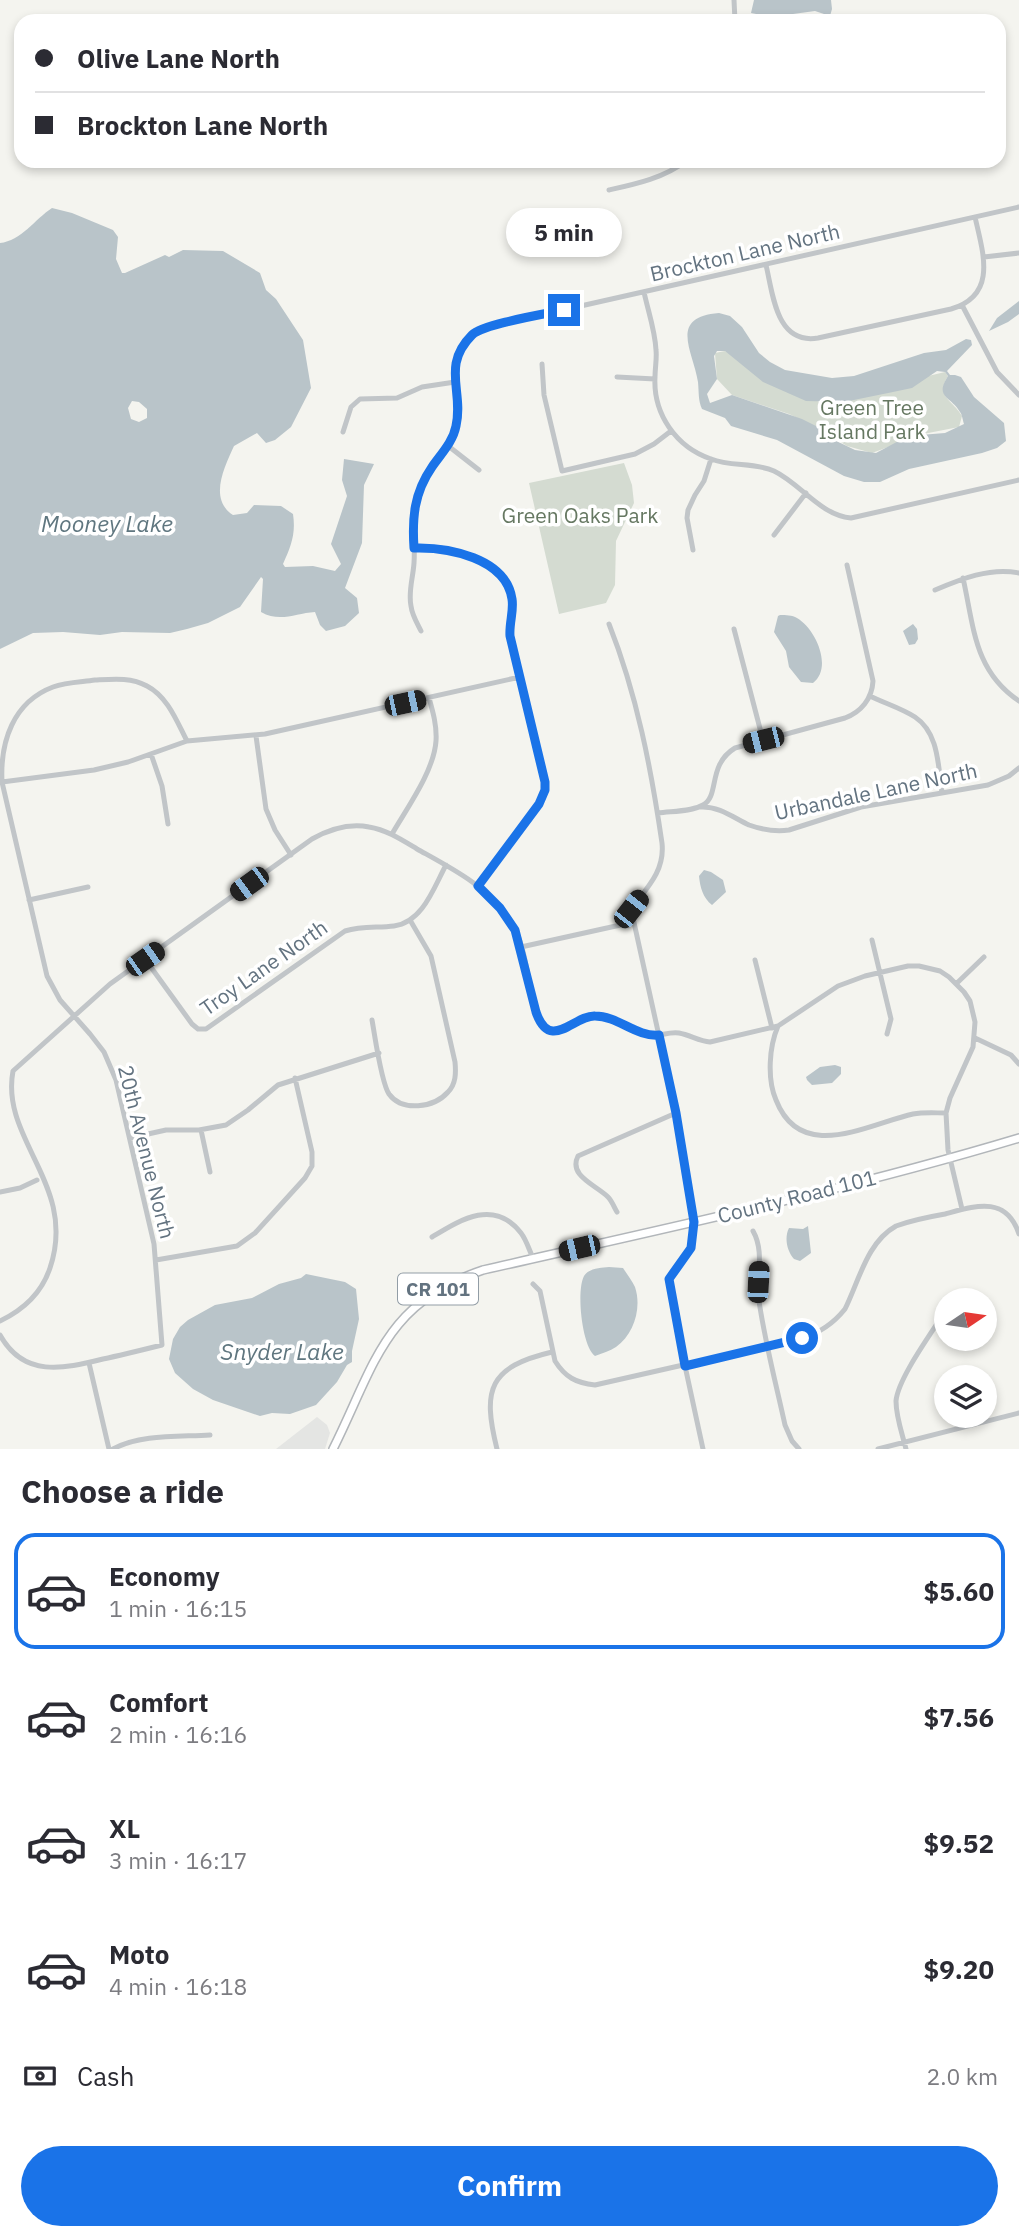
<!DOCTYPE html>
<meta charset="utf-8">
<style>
body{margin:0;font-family:"IBM Plex Sans",sans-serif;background:#f7f7f7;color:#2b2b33;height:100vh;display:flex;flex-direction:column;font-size:26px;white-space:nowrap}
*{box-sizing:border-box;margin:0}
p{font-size:23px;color:#7c7c81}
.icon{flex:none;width:38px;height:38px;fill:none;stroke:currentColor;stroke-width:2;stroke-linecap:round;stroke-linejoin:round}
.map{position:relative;height:1449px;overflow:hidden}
.side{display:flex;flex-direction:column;background:#fff;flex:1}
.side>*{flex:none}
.banner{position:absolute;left:14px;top:14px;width:992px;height:154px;border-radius:21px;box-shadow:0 4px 10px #0003;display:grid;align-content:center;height:154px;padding:0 21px;background:#fff}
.needle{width:46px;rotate:77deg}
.fabs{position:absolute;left:934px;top:1288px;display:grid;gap:14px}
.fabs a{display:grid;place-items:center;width:63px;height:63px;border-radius:50%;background:#fff;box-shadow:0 4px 10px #0003;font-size:35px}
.end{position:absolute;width:32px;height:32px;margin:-16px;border:9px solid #1a73e8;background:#fff;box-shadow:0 0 0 4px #fff}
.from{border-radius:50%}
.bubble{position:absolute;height:49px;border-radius:24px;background:#fff;box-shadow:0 4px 10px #0003;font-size:23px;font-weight:800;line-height:49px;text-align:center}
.car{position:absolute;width:21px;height:42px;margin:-21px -10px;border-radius:9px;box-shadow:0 0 5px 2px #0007;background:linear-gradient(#222 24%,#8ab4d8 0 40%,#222 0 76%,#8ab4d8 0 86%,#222 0)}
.banner b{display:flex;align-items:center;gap:24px;height:66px;font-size:26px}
.banner b+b{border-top:2px solid #e1e1e2}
.banner i{width:18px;height:18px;background:#2b2b33}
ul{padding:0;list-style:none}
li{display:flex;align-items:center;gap:21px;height:116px;margin:0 14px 10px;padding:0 7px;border:4px solid transparent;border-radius:21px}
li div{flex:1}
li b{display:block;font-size:26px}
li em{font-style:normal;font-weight:800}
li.selected{border-color:#1a73e8}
li>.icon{width:63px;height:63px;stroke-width:1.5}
h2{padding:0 21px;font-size:32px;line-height:84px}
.pay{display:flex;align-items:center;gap:18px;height:77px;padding:0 21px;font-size:26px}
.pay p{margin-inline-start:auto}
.action{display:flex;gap:14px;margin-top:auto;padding:14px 21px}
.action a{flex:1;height:80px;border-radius:42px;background:#1a73e8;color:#fff;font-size:28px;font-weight:800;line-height:80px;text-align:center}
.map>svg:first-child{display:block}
</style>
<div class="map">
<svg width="1019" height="1449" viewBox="0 0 1019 1449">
<rect width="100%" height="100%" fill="#f4f4ef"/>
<!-- built -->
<path fill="#e4e5e3" d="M317 1417 327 1425 330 1433 325 1449H276Z"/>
<!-- green -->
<path fill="#d4dbd1" d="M725 351 819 402 945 372 948 376C935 397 952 399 962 416L959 427 923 434 872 453 847 446 818 428 789 414 732 395 717 379 715 353Z
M624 463 632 485 634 503 616 541 615 585 606 603 559 614 529 483Z"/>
<!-- water -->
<path fill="#b9c4c9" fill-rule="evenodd" d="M754 0H831L832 9 830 16 815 11 771 17 751 13Z
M52 208 72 213 113 230 118 237 116 259 122 273H125L165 255 169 257 183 250 223 251 260 273 266 290 276 299 303 340 311 388 291 427 275 440 266 443 257 433 234 446C225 466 208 499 233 515L247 513 254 505 281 506 293 514C296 534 291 546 283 564L285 567 313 566 335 571 341 564 331 544 347 496 342 480 344 459 374 464 364 485 362 543 345 588 357 598 359 613 345 626 326 631 320 625 315 612C296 613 280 623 261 612L263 579 261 577 240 607 208 623 187 629 170 633 122 632 100 635 63 632 33 633 0 649V243C21 241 35 219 52 208ZM132 401 139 402 147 409V418L139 422 131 419 128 408Z
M1019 301V314L1008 322 989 331 997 318Z
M719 313 730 316 742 327 759 353 770 362 785 370 832 378 854 376 924 353 946 350 966 339 971 340 972 345 947 371 950 375H955L961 377 974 397 1004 423 1006 441 997 448 982 453 909 469 880 482H864L844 476 777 440 731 426 725 418 702 409C698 400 699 392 698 382 693 351 668 317 719 313ZM717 351H725L763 382 806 401 844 402 893 392 912 388 937 371 945 372 948 376C934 398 951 396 960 412 962 414 963 421 964 424L945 433 908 436 876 453 855 450 828 437 826 431 802 419 732 395 710 403 707 394 717 379 714 356Z
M780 615C786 615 792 615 797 618 816 629 833 668 813 683L801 682 789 667 786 651 774 632 778 616Z
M913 624 917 629 918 639 915 644 909 645 903 631Z
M704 870 711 872 723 880 726 892 712 905C703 898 700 887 699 876Z
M835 1065 841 1067V1074L832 1083 812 1085 807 1080 806 1077 820 1067Z
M808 1226 811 1253 800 1261 794 1259C787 1251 784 1238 789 1228L803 1229Z
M609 1267 623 1268C627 1274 632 1281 635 1287 642 1308 634 1334 616 1347 610 1351 602 1353 595 1356 582 1347 576 1291 584 1276 589 1268 601 1268 609 1267Z
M306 1274 345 1282 356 1289 359 1319 352 1351V1362L347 1365 337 1382 316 1405 290 1414 272 1413 260 1416 213 1400 193 1389 175 1373 169 1359 173 1339 180 1327 188 1320 215 1305 252 1298 279 1284 301 1278Z"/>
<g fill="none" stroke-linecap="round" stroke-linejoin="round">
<!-- major casing -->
<g stroke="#b2b6ba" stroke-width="10">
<path id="major" d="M333 1449C375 1365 384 1303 483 1270 662 1229 843 1191 1019 1138"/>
</g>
<!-- minor -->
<path stroke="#c1c5c8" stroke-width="5" d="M734 0 735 21
M609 190C636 184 664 178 686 161
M984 257 1019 253
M766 265C773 294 776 345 818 338L951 309C998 295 983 253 975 217
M644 292C648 311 655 330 656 350 657 359 655 367 655 377 653 414 676 447 711 459 731 467 754 462 774 471 801 484 820 515 851 518L1019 480
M962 305 997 372 1019 395
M542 364 544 395 562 471 635 454 654 444 671 431
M617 377 655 379
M343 432 351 407 360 399 397 398 422 387 455 382
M447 445 479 470
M774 535 806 493
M414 548H441L470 556 483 562 505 582 512 597 510 636 544 775 545 790 539 804 478 886
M693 550 687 518 688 510 695 495 704 481 711 459
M963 578C974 627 974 671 1019 701
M935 590C961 579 990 567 1019 573
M609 624C637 695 651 768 662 843 665 871 647 888 631 909L676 1113 693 1222 691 1248 669 1279 685 1366 703 1449
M734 629 763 740
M421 631C417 623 412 615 411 606 408 592 413 578 414 563 416 533 408 508 424 479 433 462 450 448 455 429 465 396 442 374 467 341 471 335 475 331 483 328L1019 207
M870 696C884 703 901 708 915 717 939 733 938 766 942 792
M256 736 266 809 275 830 291 855
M151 754 162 786 168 824
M2 782 94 770 128 762 187 741 265 734 520 677
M701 807C719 806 734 818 749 825 763 830 775 832 789 830L861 807 988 785 1009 776 1019 768
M658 813C671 811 691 812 703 805 720 796 707 765 735 748L845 718C861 712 872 699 873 681L847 565
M392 834C407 808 434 771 436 741 437 726 433 712 429 698
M29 900 88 887
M872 940 891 1019 887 1034
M521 947 634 922
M145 959 192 1024 198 1029H206L345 931C362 926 377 928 394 926 423 922 434 887 446 865
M755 960 772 1028
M957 983 984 957
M372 1020C375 1036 381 1082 389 1094 402 1112 434 1108 448 1092 456 1084 456 1073 455 1062L431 956 410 920
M778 1026C769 1047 767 1079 776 1100 801 1164 868 1124 913 1114 924 1112 935 1113 946 1113
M975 1038 1011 1055 1019 1064
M201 1130 210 1172
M130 1138 166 1130H199L226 1125 248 1110 278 1085 379 1053
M0 1192 20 1188 37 1180
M617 1212C614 1207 612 1201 608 1197 596 1185 568 1176 578 1156L676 1113
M753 1231C765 1252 756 1277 759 1301 765 1342 776 1384 785 1425L792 1441 799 1449
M432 1237C460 1220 494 1198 521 1233 527 1241 529 1250 533 1258
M156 1260 237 1246 255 1233 305 1178 312 1166V1152L295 1078
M533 1284 540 1291 555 1361C565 1377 576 1383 595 1385L802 1338C820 1333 833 1324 845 1309 859 1281 867 1242 896 1226 912 1220 928 1217 945 1214 975 1206 1006 1195 1019 1234
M0 1321C23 1310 42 1292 50 1268 78 1185 0 1140 13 1071L110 984 312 839C330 829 349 823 369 827 387 830 402 840 417 849 451 868 489 887 510 920 528 947 527 988 538 1018 558 1048 574 1015 595 1016 613 1016 629 1031 646 1035 657 1038 668 1031 679 1033 690 1035 699 1041 710 1042L778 1026 838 986 865 976 908 966H919L940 971 949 977 964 992 970 1001 975 1022 973 1047 950 1098 946 1113 948 1150 962 1209
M0 1335C24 1378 63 1369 103 1359 122 1355 142 1350 162 1345L154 1244 116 1080 104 1052 90 1034 60 1000 47 976 2 782C0 742 13 702 53 687 66 682 81 682 95 680 113 679 131 677 147 686 168 697 177 722 187 741
M89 1363 109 1449
M113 1449C141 1434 179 1437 210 1435
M497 1449C482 1389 489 1367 552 1352
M878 1449 1019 1413
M906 1449C902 1433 896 1417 896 1401 898 1378 933 1331 946 1310"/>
<!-- major -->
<use href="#major" stroke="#fff" stroke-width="7"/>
</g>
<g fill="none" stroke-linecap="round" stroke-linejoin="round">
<!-- route -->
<path stroke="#1a73e8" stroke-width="9" d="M564 310C545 314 483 324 472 335 441 366 464 391 456 426 453 442 441 454 432 467 414 493 412 518 414 548 448 547 506 558 512 599 514 611 509 623 510 636L545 782V790L539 804 478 886 500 908 515 930 536 1012C550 1053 574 1015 595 1016 618 1016 636 1037 659 1035L676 1113 694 1222 691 1248 669 1279 685 1366 802 1338"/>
</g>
<g text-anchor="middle" stroke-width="7" stroke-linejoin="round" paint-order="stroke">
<!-- shield labels -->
<rect fill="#fff" stroke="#929da6" stroke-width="2" x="398" y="1273.5" width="80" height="31" rx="5"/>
<g font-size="19" font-weight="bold" fill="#637380">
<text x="438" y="1296">CR 101</text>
</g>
<!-- street labels -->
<g font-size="21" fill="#637380" stroke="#fff">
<text transform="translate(745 253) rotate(-13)" y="7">Brockton Lane North</text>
<text transform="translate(876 792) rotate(-12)" y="7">Urbandale Lane North</text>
<text transform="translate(264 968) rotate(-35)" y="7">Troy Lane North</text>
<text transform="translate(146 1152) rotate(76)" y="7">20th Avenue North</text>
<text transform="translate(797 1197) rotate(-14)" y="7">County Road 101</text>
</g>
<!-- park labels -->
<g font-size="21" fill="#667862" stroke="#fff">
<text x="872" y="415">Green Tree<tspan x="872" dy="24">Island Park</tspan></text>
<text x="580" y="523">Green Oaks Park</text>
</g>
<!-- water labels -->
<g font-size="23" font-style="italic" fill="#5f767f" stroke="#fff">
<text x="107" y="532">Mooney Lake</text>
<text x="282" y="1360">Snyder Lake</text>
</g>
</g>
</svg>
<div class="fabs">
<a><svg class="needle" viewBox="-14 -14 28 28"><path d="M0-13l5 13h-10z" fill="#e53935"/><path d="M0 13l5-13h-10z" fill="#7c7c81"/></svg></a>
<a><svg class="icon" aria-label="layers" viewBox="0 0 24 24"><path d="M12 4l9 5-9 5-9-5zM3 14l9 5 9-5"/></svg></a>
</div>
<i class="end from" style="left:802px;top:1338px"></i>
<i class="end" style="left:564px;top:310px"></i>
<div class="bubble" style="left:506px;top:208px;width:116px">5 min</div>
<i class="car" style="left:405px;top:703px;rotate:78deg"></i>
<i class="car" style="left:763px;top:740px;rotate:256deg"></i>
<i class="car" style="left:249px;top:884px;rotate:234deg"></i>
<i class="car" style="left:631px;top:909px;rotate:38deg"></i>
<i class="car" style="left:145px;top:959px;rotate:55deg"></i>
<i class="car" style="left:579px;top:1248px;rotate:257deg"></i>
<i class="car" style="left:758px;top:1282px;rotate:3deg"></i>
<div class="banner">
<b><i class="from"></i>Olive Lane North</b>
<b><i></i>Brockton Lane North</b>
</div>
</div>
<section class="side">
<h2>Choose a ride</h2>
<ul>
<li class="selected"><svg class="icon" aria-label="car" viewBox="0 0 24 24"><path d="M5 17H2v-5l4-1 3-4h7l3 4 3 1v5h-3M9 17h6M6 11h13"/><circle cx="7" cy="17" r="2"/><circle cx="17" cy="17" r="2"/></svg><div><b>Economy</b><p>1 min · 16:15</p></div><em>$5.60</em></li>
<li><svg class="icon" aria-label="car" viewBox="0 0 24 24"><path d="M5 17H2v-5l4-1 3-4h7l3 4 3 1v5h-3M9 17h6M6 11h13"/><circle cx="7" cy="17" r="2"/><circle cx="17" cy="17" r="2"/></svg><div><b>Comfort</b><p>2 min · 16:16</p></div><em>$7.56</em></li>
<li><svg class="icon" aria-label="car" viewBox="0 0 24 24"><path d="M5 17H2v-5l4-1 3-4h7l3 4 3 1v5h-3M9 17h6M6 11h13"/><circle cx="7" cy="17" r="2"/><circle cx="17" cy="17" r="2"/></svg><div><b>XL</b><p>3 min · 16:17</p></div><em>$9.52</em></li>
<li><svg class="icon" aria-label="car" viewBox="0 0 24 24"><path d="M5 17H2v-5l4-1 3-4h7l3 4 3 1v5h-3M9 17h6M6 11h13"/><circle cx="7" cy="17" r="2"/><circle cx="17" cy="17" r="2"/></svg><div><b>Moto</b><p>4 min · 16:18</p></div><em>$9.20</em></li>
</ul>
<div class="pay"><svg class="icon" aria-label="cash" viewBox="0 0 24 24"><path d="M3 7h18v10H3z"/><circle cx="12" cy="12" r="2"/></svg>Cash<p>2.0 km</p></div>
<div class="action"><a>Confirm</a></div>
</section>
